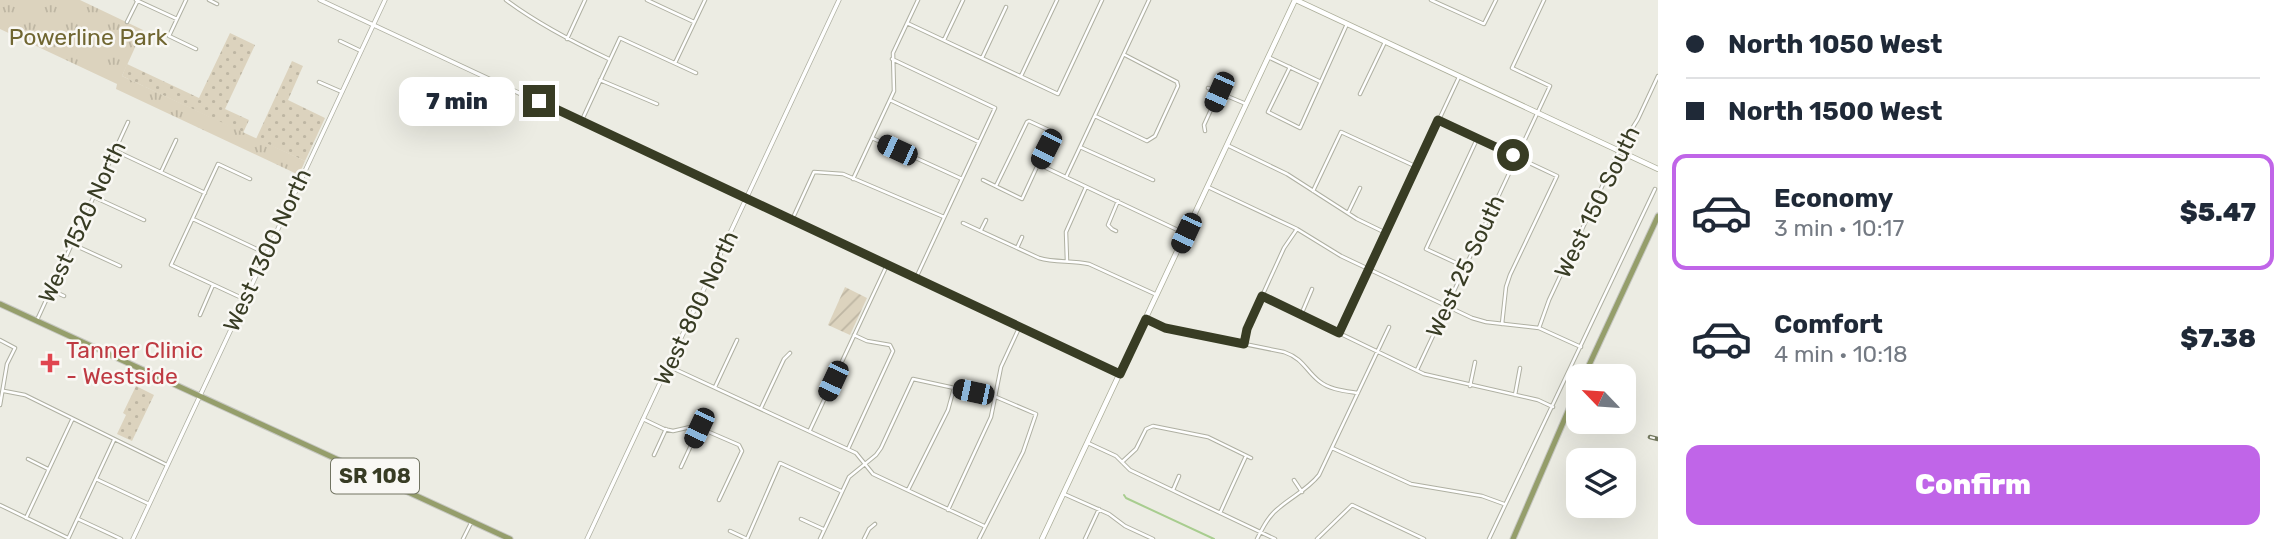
<!DOCTYPE html>
<meta charset="utf-8">
<style>
body{margin:0;font-family:Rubik,sans-serif;background:#f6f6f7;color:#1f2937;height:100vh;display:flex;flex-direction:column;font-size:26px;white-space:nowrap}
*{box-sizing:border-box;margin:0}
p{font-size:23px;color:#747a83}
.icon{flex:none;width:38px;height:38px;fill:none;stroke:currentColor;stroke-width:2;stroke-linecap:round;stroke-linejoin:round}
.map{position:relative;flex:1;overflow:hidden}
.details{display:flex;flex-direction:column;background:#fff;width:630px}
.details>*{flex:none}
.hud{display:grid;align-content:center;height:154px;padding:0 28px;background:#fff}
.needle{width:46px;rotate:295deg}
.controls{position:absolute;left:1566px;top:364px;display:grid;gap:14px}
.controls a{display:grid;place-items:center;width:70px;height:70px;border-radius:14px;background:#fff;box-shadow:0 7px 28px #0002;font-size:35px}
.end{position:absolute;width:32px;height:32px;margin:-16px;border:9px solid #383c24;background:#fff;box-shadow:0 0 0 4px #fff}
.from{border-radius:50%}
.bubble{position:absolute;height:49px;border-radius:14px;background:#fff;box-shadow:0 7px 28px #0002;font-size:23px;font-weight:800;line-height:49px;text-align:center}
.car{position:absolute;width:21px;height:42px;margin:-21px -10px;border-radius:9px;box-shadow:0 0 5px 2px #0007;background:linear-gradient(#222 24%,#8ab4d8 0 40%,#222 0 76%,#8ab4d8 0 86%,#222 0)}
.hud b{display:flex;align-items:center;gap:24px;height:66px;font-size:26px}
.hud b+b{border-top:2px solid #e0e1e3}
.hud i{width:18px;height:18px;background:#1f2937}
ul{padding:0;list-style:none}
li{display:flex;align-items:center;gap:21px;height:116px;margin:0 14px 10px;padding:0 14px;border:4px solid transparent;border-radius:14px}
li div{flex:1}
li b{display:block;font-size:26px}
li em{font-style:normal;font-weight:800}
li.current{border-color:#c065e8}
li>.icon{width:63px;height:63px;stroke-width:1.5}
.cta{display:flex;gap:14px;margin-top:auto;padding:14px 28px}
.cta a{flex:1;height:80px;border-radius:14px;background:#c065e8;color:#fff;font-size:28px;font-weight:800;line-height:80px;text-align:center}
main{display:flex;flex:1;min-height:0}
.map>svg:first-child{display:block}
</style>
<main>
<div class="map">
<svg width="1658" height="539" viewBox="0 0 1658 539">
<defs>
<pattern id="grass-dots" width="8" height="8" patternUnits="userSpaceOnUse" patternTransform="scale(1.75)"><rect width="8" height="8" fill="#dcd3be"/><path d="M2 2h.1M6 6h.1" fill="none" stroke="#beb6a3" stroke-width="1.8" stroke-linecap="round"/></pattern>
<pattern id="park-tufts" width="24" height="20" patternUnits="userSpaceOnUse" patternTransform="scale(1.75)"><rect width="24" height="20" fill="#dcd3be"/><path d="M3 7l-1-3M5 7V3M7 7l1-3M15 17l-1-3M17 17v-4M19 17l1-3" fill="none" stroke="#beb6a3"/></pattern>
<pattern id="garden-furrows" width="10" height="10" patternUnits="userSpaceOnUse" patternTransform="scale(1.75)"><rect width="10" height="10" fill="#dcd3be"/><path d="M-1 1l2-2M0 10L10 0M9 11l2-2" fill="none" stroke="#beb6a3"/></pattern>
</defs>
<rect width="100%" height="100%" fill="#ecece3"/>
<!-- grass -->
<path fill="url(#grass-dots)" d="M230 33 255 45 225 109 249 120 243 133 122 76 127 64 199 98Z
M292 61 303 66 288 100 325 118 305 161 256 139Z
M136 386 154 395 132 441 117 434 126 415 123 413Z"/>
<!-- park -->
<path fill="url(#park-tufts)" d="M0 0H80L143 30 122 76 305 161 299 175 116 89 117 84 0 29Z"/>
<!-- garden -->
<path fill="url(#garden-furrows)" d="M845 287 867 298 850 335 828 325Z"/>
<g fill="none" stroke-linecap="round" stroke-linejoin="round">
<!-- stream -->
<path stroke="#a8cd8f" stroke-width="2" d="M1124 495 1126 498 1214 539"/>
<!-- minor casing -->
<g stroke="#afb0a2" stroke-width="4.5">
<path id="minor" d="M136 0 177 19
M186 0 169 36 196 49
M209 0 217 4
M506 0C538 24 573 42 609 59
M647 0 694 22
M1431 0 1484 24 1496 0
M127 22 138 0
M907 23 1058 94 1102 0
M567 39 585 0
M944 40 963 0
M340 41 361 51
M1268 57 1321 82
M982 58 1006 7
M892 59 995 108 916 278
M675 63 705 0
M1290 67 1268 112 1300 128 1347 24
M1021 76 1057 0
M600 80 657 104
M319 82 342 92
M1208 88 1246 104
M1360 94 1385 42
M890 100 979 142
M1095 116 1147 141 1155 136 1178 86 1177 82 1125 55
M582 120 620 38 696 73
M1438 120 1557 176 1510 275 1506 287 1502 324
M1205 131 1204 125 1219 92
M872 138 962 179
M1227 145 1287 174 1357 219 1386 233
M1080 147 1153 180
M116 151 205 193
M1038 164 1184 233
M161 172 176 140
M1066 177 1149 0
M853 179 894 91 893 53 918 0
M983 180 1022 199 1053 132 1029 121 1027 122 996 186
M1208 187 1297 229 1341 256 1472 318 1486 322 1539 328 1581 347
M1313 191 1341 132 1417 167
M94 197 144 220
M1348 213 1360 188
M193 219 265 253
M792 220 814 172 843 174 944 217
M963 223 1039 258C1055 263 1072 260 1089 264L1157 295
M981 230 986 220
M1116 231 1112 229 1108 225 1118 201
M72 244 120 266
M1017 248 1022 237
M1067 261 1066 232 1086 187
M1465 267 1426 249 1477 139
M51 290 64 296
M1262 296 1424 374 1538 400 1553 407
M244 299 171 265 218 164 250 179
M200 315 213 285
M1301 315 1312 289
M1146 319 1165 328 1284 352C1304 359 1305 370 1319 381 1330 390 1345 391 1358 393
M37 320 128 122
M1539 328 1549 300 1620 148 1638 119 1658 76
M1339 333 1459 77
M0 340 15 348 7 364 0 405
M1244 343 1247 329 1284 248 1297 229
M668 366 856 453 873 474 984 526
M1417 370 1550 86 1512 68 1544 0
M1470 386 1475 362
M715 387 737 340
M4 391 25 395 167 465
M1515 395 1520 368
M761 408 784 359 790 353
M643 419 664 429 673 431 695 426 739 445 742 451 719 500
M810 430 887 265
M1088 443 1116 456 1130 470 1275 539
M1332 448 1411 484 1482 496 1504 504
M848 449 893 351 890 345 867 341 854 335
M654 455 666 429
M28 459 48 469
M1122 462 1136 449 1146 429 1153 426 1208 437 1251 458
M681 467 699 428
M96 479 149 504
M1294 480 1302 492
M908 490 948 410 954 388
M1173 490 1179 476
M1064 494 1109 514 1125 526 1153 539
M0 505 68 538
M948 510 991 417 1001 367 1020 326
M1220 513 1246 456
M26 518 72 420
M78 519 121 539
M801 519 823 529
M730 531 747 539
M68 539 114 440
M463 539 471 523
M747 539 780 463 841 491
M820 539 849 477 876 455 881 448 913 379 996 397 1036 414 1023 452 979 539
M864 539 869 529 875 524
M1085 539 1099 509
M1257 539C1263 527 1269 515 1280 507 1293 496 1308 489 1319 475L1389 327
M1317 539 1352 505 1424 539
M1489 539 1655 189"/>
</g>
<!-- tertiary casing -->
<g stroke="#afb0a2" stroke-width="5">
<path id="tertiary" d="M320 0 1120 374
M133 539 385 0
M587 539 839 0"/>
</g>
<!-- secondary casing -->
<g stroke="#acae9a" stroke-width="6">
<path id="secondary" d="M1296 0 1658 169
M1042 539 1295 0"/>
</g>
<!-- primary casing -->
<g stroke="#c7c8c2" stroke-width="7">
<path id="primary" d="M0 304 510 539
M1584 376 1658 216
M1513 539 1578 388"/>
</g>
<!-- minor -->
<use href="#minor" stroke="#fff" stroke-width="2.5"/>
<!-- tertiary -->
<use href="#tertiary" stroke="#fff" stroke-width="3.5"/>
<!-- secondary -->
<use href="#secondary" stroke="#fff" stroke-width="4.5"/>
<!-- primary -->
<use href="#primary" stroke="#959e6b" stroke-width="5"/>
<!-- rail casing -->
<g stroke="#73785f" stroke-width="4.5">
<path id="rail" d="M1650 437 1658 439"/>
</g>
<!-- rail -->
<use href="#rail" stroke="#f9f8f4" stroke-width="2" stroke-dasharray="5" stroke-linecap="butt"/>
</g>
<g fill="none" stroke-linecap="round" stroke-linejoin="round">
<!-- route -->
<path stroke="#383c24" stroke-width="9" d="M539 101 1120 374 1146 319 1165 328 1244 344 1247 329 1262 296 1339 333 1438 120 1513 155"/>
</g>
<!-- markers -->
<path fill="#e0444e" stroke="#f9f8f4" stroke-width="2.5" d="M46.5 352.5h7v7h7v7h-7v7h-7v-7h-7v-7h7z"/>
<g text-anchor="middle" stroke-width="5" stroke-linejoin="round" paint-order="stroke">
<!-- shield labels -->
<rect fill="#f9f8f4" stroke="#727462" stroke-width="2" x="331" y="458.5" width="88" height="35" rx="5"/>
<g font-size="21" font-weight="bold" fill="#383c24">
<text x="375" y="483">SR 108</text>
</g>
<!-- park labels -->
<g font-size="23" fill="#706631" stroke="#f9f8f4">
<text x="88" y="45">Powerline Park</text>
</g>
<!-- street labels -->
<g font-size="23" fill="#383c24" stroke="#f9f8f4">
<text transform="translate(1597 202) rotate(-64)" y="8">West 150 South</text>
<text transform="translate(82 222) rotate(-65)" y="8">West 1520 North</text>
<text transform="translate(267 250) rotate(-65)" y="8">West 1300 North</text>
<text transform="translate(1465 266) rotate(-65)" y="8">West 25 South</text>
<text transform="translate(696 308) rotate(-65)" y="8">West 800 North</text>
</g>
<!-- health labels -->
<g font-size="23" fill="#be3a42" stroke="#f9f8f4" text-anchor="start">
<text x="66" y="358">Tanner Clinic<tspan x="66" dy="26">- Westside</tspan></text>
</g>
</g>
</svg>
<div class="controls">
<a><svg class="needle" viewBox="-14 -14 28 28"><path d="M0-13l5 13h-10z" fill="#e53935"/><path d="M0 13l5-13h-10z" fill="#747a83"/></svg></a>
<a><svg class="icon" aria-label="layers" viewBox="0 0 24 24"><path d="M12 4l9 5-9 5-9-5zM3 14l9 5 9-5"/></svg></a>
</div>
<i class="end from" style="left:1513px;top:155px"></i>
<i class="end" style="left:539px;top:101px"></i>
<div class="bubble" style="left:399px;top:77px;width:116px">7 min</div>
<i class="car" style="left:1219px;top:92px;rotate:204deg"></i>
<i class="car" style="left:1046px;top:149px;rotate:207deg"></i>
<i class="car" style="left:897px;top:150px;rotate:295deg"></i>
<i class="car" style="left:1186px;top:233px;rotate:205deg"></i>
<i class="car" style="left:833px;top:381px;rotate:205deg"></i>
<i class="car" style="left:973px;top:392px;rotate:282deg"></i>
<i class="car" style="left:699px;top:428px;rotate:205deg"></i>
</div>
<section class="details">
<div class="hud">
<b><i class="from"></i>North 1050 West</b>
<b><i></i>North 1500 West</b>
</div>
<ul>
<li class="current"><svg class="icon" aria-label="car" viewBox="0 0 24 24"><path d="M5 17H2v-5l4-1 3-4h7l3 4 3 1v5h-3M9 17h6M6 11h13"/><circle cx="7" cy="17" r="2"/><circle cx="17" cy="17" r="2"/></svg><div><b>Economy</b><p>3 min · 10:17</p></div><em>$5.47</em></li>
<li><svg class="icon" aria-label="car" viewBox="0 0 24 24"><path d="M5 17H2v-5l4-1 3-4h7l3 4 3 1v5h-3M9 17h6M6 11h13"/><circle cx="7" cy="17" r="2"/><circle cx="17" cy="17" r="2"/></svg><div><b>Comfort</b><p>4 min · 10:18</p></div><em>$7.38</em></li>
</ul>
<div class="cta"><a>Confirm</a></div>
</section>
</main>
